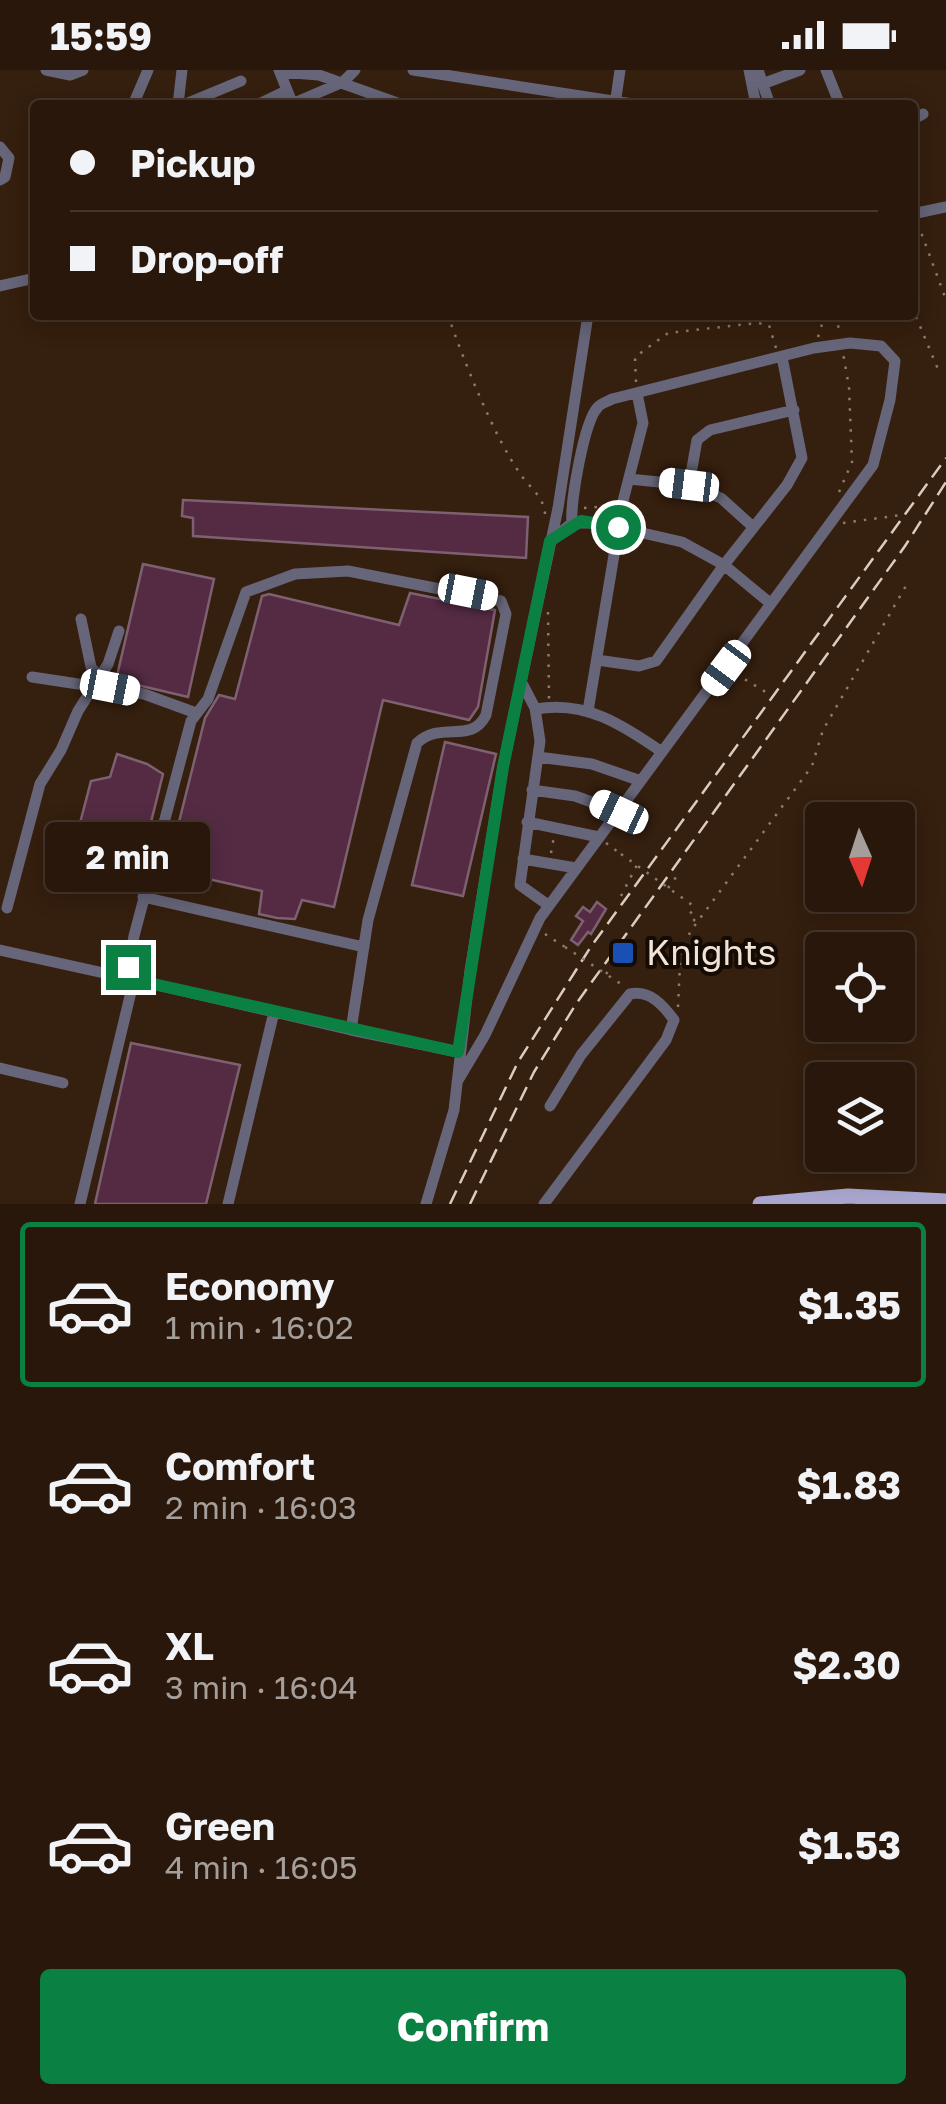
<!DOCTYPE html>
<meta charset="utf-8">
<style>
body{margin:0;font-family:"Golos Text",sans-serif;background:#342418;color:#f1f3f6;height:100vh;display:flex;flex-direction:column;font-size:38px;white-space:nowrap}
*{box-sizing:border-box;margin:0}
p{font-size:32px;color:#a59f9c}
.icon{flex:none;width:55px;height:55px;fill:none;stroke:currentColor;stroke-width:2;stroke-linecap:round;stroke-linejoin:round}
.map{position:relative;height:1134px;overflow:hidden}
.panel{display:flex;flex-direction:column;background:#28170a;flex:1}
.panel>*{flex:none}
.hud{position:absolute;left:30px;top:30px;width:888px;height:220px;border-radius:10px;box-shadow:0 5px 25px #0003,0 0 0 2px #44362b;display:grid;align-content:center;height:220px;padding:0 40px;background:#28170a}
.needle{width:65px;rotate:177deg}
.tools{position:absolute;left:805px;top:732px;display:grid;gap:20px}
.tools a{display:grid;place-items:center;width:110px;height:110px;border-radius:10px;background:#28170a;box-shadow:0 5px 25px #0003,0 0 0 2px #44362b;font-size:50px}
.end{position:absolute;width:45px;height:45px;margin:-22px;border:12px solid #0b8043;background:#fff;box-shadow:0 0 0 5px #fff}
.from{border-radius:50%}
.bubble{position:absolute;height:70px;border-radius:10px;background:#28170a;box-shadow:0 5px 25px #0003,0 0 0 2px #44362b;font-size:32px;font-weight:700;line-height:70px;text-align:center}
.car{position:absolute;width:30px;height:60px;margin:-30px -15px;border-radius:12px;box-shadow:0 0 8px 2px #0007;background:linear-gradient(#fff 24%,#345 0 40%,#fff 0 76%,#345 0 86%,#fff 0)}
.hud b{display:flex;align-items:center;gap:35px;height:95px;font-size:38px}
.hud b+b{border-top:2px solid #44362b}
.hud i{width:25px;height:25px;background:#f1f3f6}
ul{padding:18px 0 0;list-style:none}
li{display:flex;align-items:center;gap:30px;height:165px;margin:0 20px 15px;padding:0 20px;border:5px solid transparent;border-radius:10px}
li div{flex:1}
li b{display:block;font-size:38px}
li em{font-style:normal;font-weight:700}
li.selected{border-color:#0b8043}
li>.icon{width:90px;height:90px;stroke-width:1.5}
.primary-button{display:flex;gap:20px;margin-top:auto;padding:20px 40px}
.primary-button a{flex:1;height:115px;border-radius:10px;background:#0b8043;color:#fff;font-size:40px;font-weight:700;line-height:115px;text-align:center}
.status{display:flex;justify-content:space-between;align-items:center;height:70px;padding:0 50px;background:#28170a;direction:ltr}
.status svg{height:28px;fill:currentColor}
.map>svg:first-child{display:block}
</style>
<div class="status"><b>15:59</b><svg viewBox="0 0 49 12"><path d="M0 12V9h3v3zM5 12V6h3v6zM10 12V3h3v9zM15 12V0h3v12zM26 1h20v11H26zM47 4h2v5h-2z"/></svg></div>
<div class="map">
<svg width="946" height="1134" viewBox="0 0 946 1134">
<rect width="100%" height="100%" fill="#351f0e"/>
<!-- building -->
<path fill="#542b43" stroke="#7e6171" stroke-width="2.5" d="M183 430 528 447 526 488 193 466V448L182 446Z
M143 494 214 509 188 627 116 610Z
M410 523 495 540 478 637 469 650 383 630 334 837 302 830 295 849 277 848 259 844 262 821 195 806 206 761 178 756 205 648 219 625 235 629 262 526 269 524 399 555Z
M445 672 496 684 463 826 412 815Z
M117 684 147 694 163 704 138 804 94 793 103 759 80 753 91 711 110 707Z
M597 832 606 839 591 864 588 862 578 875 571 870 583 851 576 846 583 837 590 842Z
M131 973 240 995 206 1134H95Z"/>
<g fill="none" stroke-linecap="round" stroke-linejoin="round">
<!-- path -->
<path stroke="#8e7b6d" stroke-width="2.5" stroke-dasharray="2.5 8" stroke-linecap="butt" d="M918 154 945 227
M912 237 940 304
M448 245C463 289 494 367 521 405 530 418 544 427 545 444
M836 245 840 265
M818 267 825 245
M636 312 635 287 668 263 757 253 769 255 776 278
M839 422 852 392 849 317 843 283
M584 438 611 436
M843 453 901 445
M548 542 549 629
M736 604 769 624
M606 773 621 784
M551 783 554 766
M668 818 677 806
M621 826 637 795
M695 851 689 845 695 837
M545 864 565 877
M606 904 617 888
M678 937 680 893 690 862 812 696 823 660 907 514"/>
<!-- minor -->
<path stroke="#666579" stroke-width="11" d="M46 0 70 5 83 0
M279 0 293 35
M413 0 639 35
M749 0 756 35
M758 0 770 35
M826 0 840 35
M280 2 319 5 403 35
M765 13 800 0
M292 34 343 12 355 0
M133 35 148 0
M178 35 182 0
M183 35 241 11
M257 35 286 21
M615 35 620 0
M912 50 923 44
M0 77 9 88 5 107 0 110
M912 144 946 137
M0 216 35 208
M629 409 689 415
M752 456 721 428 689 415 697 370 710 360 794 340
M550 471 572 453H599L682 472 724 495 656 591 639 596 597 590
M770 533 724 495 787 415 802 388 782 287
M81 549 91 597 100 608
M32 607 144 624 196 643
M523 615 535 638 540 671 520 815 548 835
M536 639C585 630 623 655 662 682
M588 641 623 431 643 353 637 323
M538 687 592 694 641 711
M532 720 575 726 619 742
M527 752 599 767
M523 789 576 798
M143 827 364 877
M7 838 40 714 61 680 78 641 108 594 119 561
M0 880 131 909 128 897 134 866 187 666 191 651 208 629 246 522 295 504 348 501 501 531 506 544 486 645C471 675 442 650 417 673L368 850 351 960 274 942
M351 960 458 982
M0 998 63 1013
M457 1012 485 965 540 848 873 395 890 330 895 291 881 276 850 273 814 278 612 329C607 332 601 333 598 337 584 351 570 433 572 453
M80 1134 131 922V909L274 942 228 1134
M426 1134 454 1040 470 901 503 697 558 438 588 245
M544 1134 666 970 674 950C663 935 650 920 630 924L581 985 550 1036"/>
<!-- major -->
<path stroke="#a8a5ce" stroke-width="15" d="M760 1134 848 1126 946 1131"/>
<!-- rail -->
<path stroke="#dbcbc0" stroke-width="2.5" stroke-dasharray="15 8" stroke-linecap="butt" d="M450 1134 518 992 590 878 946 388
M470 1134 534 1002 576 934 905 476 946 412"/>
<!-- path-bridge -->
<path stroke="#8e7b6d" stroke-width="2.5" stroke-dasharray="2.5 8" stroke-linecap="butt" d="M621 784 695 837
M565 877 621 914"/>
</g>
<g fill="none" stroke-linecap="round" stroke-linejoin="round">
<!-- route -->
<path stroke="#0b8043" stroke-width="12" d="M128 897 131 909 458 982 503 697 550 471 581 451 618 457"/>
</g>
<!-- markers -->
<rect fill="#1a4fb4" stroke="#150b05" stroke-width="4" x="611" y="871" width="24" height="24" rx="5"/>
<g text-anchor="middle" stroke-width="8" stroke-linejoin="round" paint-order="stroke">
<!-- poi labels -->
<g font-size="35" fill="#f2e3d8" stroke="#150b05" text-anchor="start">
<text x="646" y="895">Knights</text>
</g>
</g>
</svg>
<div class="tools">
<a><svg class="needle" viewBox="-14 -14 28 28"><path d="M0-13l5 13h-10z" fill="#e53935"/><path d="M0 13l5-13h-10z" fill="#a59f9c"/></svg></a>
<a><svg class="icon" aria-label="locate" viewBox="0 0 24 24"><circle cx="12" cy="12" r="6"/><path d="M12 2v4M12 18v4M2 12h4M18 12h4"/></svg></a>
<a><svg class="icon" aria-label="layers" viewBox="0 0 24 24"><path d="M12 4l9 5-9 5-9-5zM3 14l9 5 9-5"/></svg></a>
</div>
<i class="end from" style="left:618px;top:457px"></i>
<i class="end" style="left:128px;top:897px"></i>
<div class="bubble" style="left:45px;top:752px;width:165px">2 min</div>
<i class="car" style="left:689px;top:415px;rotate:277deg"></i>
<i class="car" style="left:468px;top:522px;rotate:101deg"></i>
<i class="car" style="left:726px;top:598px;rotate:217deg"></i>
<i class="car" style="left:110px;top:617px;rotate:101deg"></i>
<i class="car" style="left:619px;top:742px;rotate:295deg"></i>
<div class="hud">
<b><i class="from"></i>Pickup</b>
<b><i></i>Drop-off</b>
</div>
</div>
<section class="panel">
<ul>
<li class="selected"><svg class="icon" aria-label="car" viewBox="0 0 24 24"><path d="M5 17H2v-5l4-1 3-4h7l3 4 3 1v5h-3M9 17h6M6 11h13"/><circle cx="7" cy="17" r="2"/><circle cx="17" cy="17" r="2"/></svg><div><b>Economy</b><p>1 min · 16:02</p></div><em>$1.35</em></li>
<li><svg class="icon" aria-label="car" viewBox="0 0 24 24"><path d="M5 17H2v-5l4-1 3-4h7l3 4 3 1v5h-3M9 17h6M6 11h13"/><circle cx="7" cy="17" r="2"/><circle cx="17" cy="17" r="2"/></svg><div><b>Comfort</b><p>2 min · 16:03</p></div><em>$1.83</em></li>
<li><svg class="icon" aria-label="car" viewBox="0 0 24 24"><path d="M5 17H2v-5l4-1 3-4h7l3 4 3 1v5h-3M9 17h6M6 11h13"/><circle cx="7" cy="17" r="2"/><circle cx="17" cy="17" r="2"/></svg><div><b>XL</b><p>3 min · 16:04</p></div><em>$2.30</em></li>
<li><svg class="icon" aria-label="car" viewBox="0 0 24 24"><path d="M5 17H2v-5l4-1 3-4h7l3 4 3 1v5h-3M9 17h6M6 11h13"/><circle cx="7" cy="17" r="2"/><circle cx="17" cy="17" r="2"/></svg><div><b>Green</b><p>4 min · 16:05</p></div><em>$1.53</em></li>
</ul>
<div class="primary-button"><a>Confirm</a></div>
</section>
